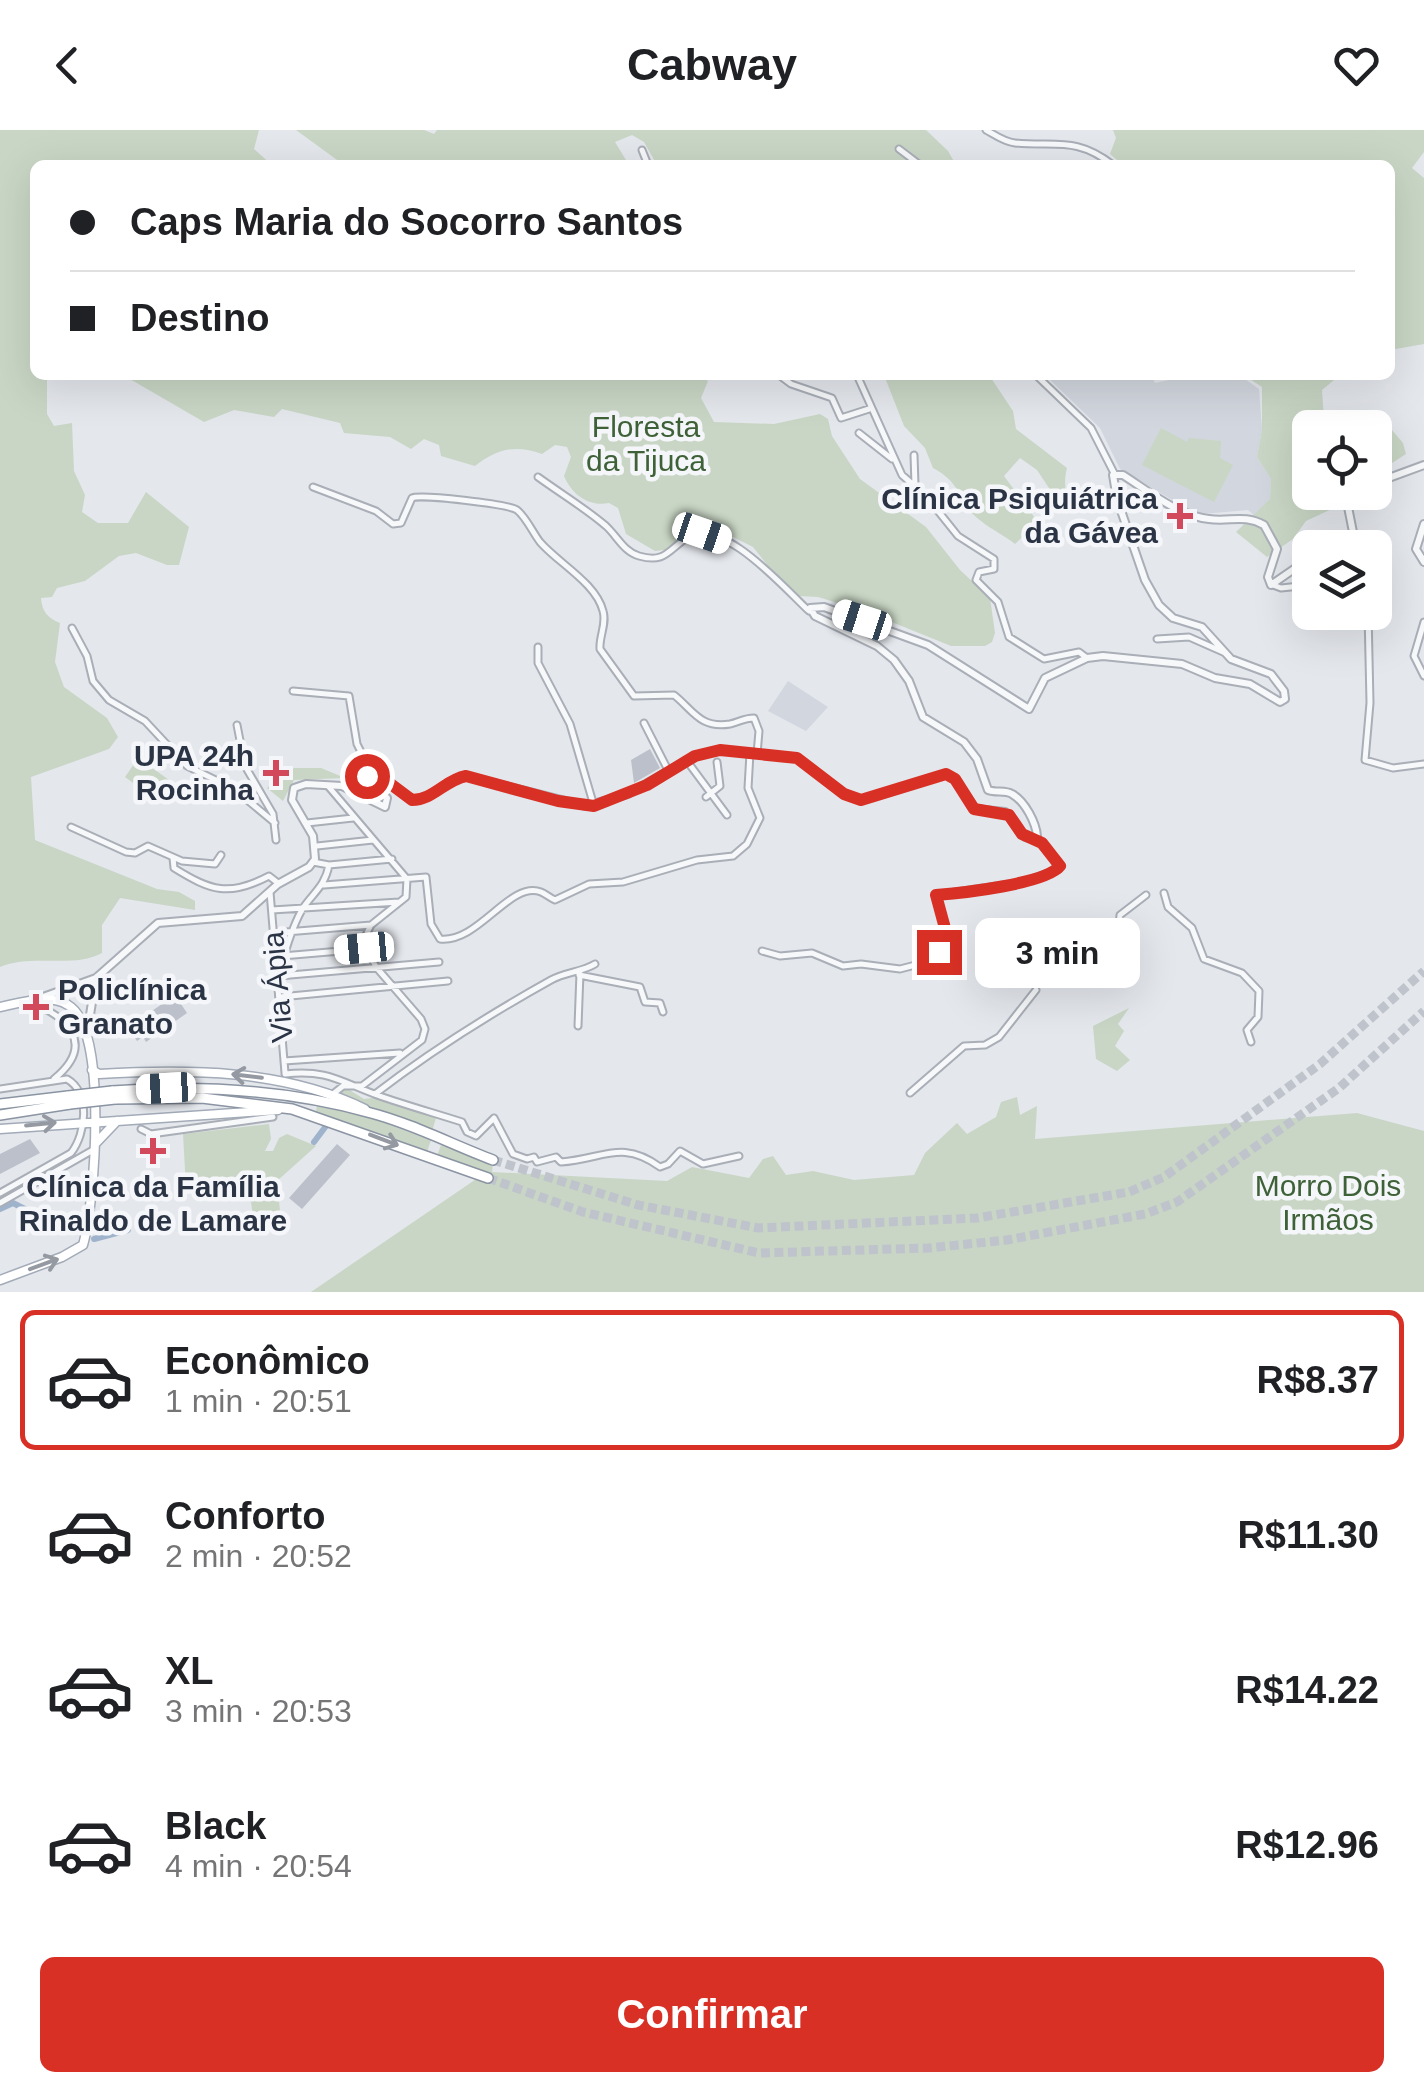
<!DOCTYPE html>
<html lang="pt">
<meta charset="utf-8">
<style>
body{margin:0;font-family:Helvetica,sans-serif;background:#f2f2f2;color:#202124;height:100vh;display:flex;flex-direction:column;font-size:38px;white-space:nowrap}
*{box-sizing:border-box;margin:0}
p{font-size:32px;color:#757577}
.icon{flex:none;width:55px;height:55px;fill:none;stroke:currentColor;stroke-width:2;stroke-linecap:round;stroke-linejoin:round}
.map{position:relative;height:1162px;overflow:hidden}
.side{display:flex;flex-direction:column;background:#fff;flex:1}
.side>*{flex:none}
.hud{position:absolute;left:30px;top:30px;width:1365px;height:220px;border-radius:15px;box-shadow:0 10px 40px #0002;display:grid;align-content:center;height:220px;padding:0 40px;background:#fff}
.buttons{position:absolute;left:1292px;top:280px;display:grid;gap:20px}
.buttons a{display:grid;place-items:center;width:100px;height:100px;border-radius:15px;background:#fff;box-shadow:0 10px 40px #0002;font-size:50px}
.end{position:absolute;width:45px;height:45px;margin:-22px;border:12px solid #d93025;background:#fff;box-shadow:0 0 0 5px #fff}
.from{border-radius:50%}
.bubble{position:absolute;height:70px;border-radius:15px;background:#fff;box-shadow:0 10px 40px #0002;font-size:32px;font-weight:800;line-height:70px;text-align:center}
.car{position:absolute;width:30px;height:60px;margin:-30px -15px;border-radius:12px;box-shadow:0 0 8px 2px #0007;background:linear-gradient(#fff 24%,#345 0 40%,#fff 0 76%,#345 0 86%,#fff 0)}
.hud b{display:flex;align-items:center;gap:35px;height:95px;font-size:38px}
.hud b+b{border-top:2px solid #e0e0e0}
.hud i{width:25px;height:25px;background:#202124}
ul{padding:18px 0 0;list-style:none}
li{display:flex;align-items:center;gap:30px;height:140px;margin:0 20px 15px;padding:0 20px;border:5px solid transparent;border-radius:15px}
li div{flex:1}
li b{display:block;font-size:38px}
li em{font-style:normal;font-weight:800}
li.selected{border-color:#d93025}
li>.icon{width:90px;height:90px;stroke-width:1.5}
.button{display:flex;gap:20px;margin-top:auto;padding:20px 40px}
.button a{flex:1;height:115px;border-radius:15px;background:#d93025;color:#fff;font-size:40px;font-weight:800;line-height:115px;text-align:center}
header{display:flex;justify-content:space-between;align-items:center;height:130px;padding:0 40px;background:#fff;font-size:45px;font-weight:800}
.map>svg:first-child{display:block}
</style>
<header><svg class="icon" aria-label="back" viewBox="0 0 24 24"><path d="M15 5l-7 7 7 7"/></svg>Cabway<svg class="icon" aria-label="heart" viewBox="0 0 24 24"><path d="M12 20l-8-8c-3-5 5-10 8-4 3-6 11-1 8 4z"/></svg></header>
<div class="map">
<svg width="1424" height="1162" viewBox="0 0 1424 1162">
<rect width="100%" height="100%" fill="#e4e7ec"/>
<!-- built -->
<path fill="#d2d6de" d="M1045 245H1151L1155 253 1192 245H1239L1259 259 1262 299 1257 327 1271 349 1270 369 1256 387 1248 380 1202 384 1184 377 1120 339 1100 298Z
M788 551 828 577 806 601 768 581Z"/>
<!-- green -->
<path fill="#c9d6c5" d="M0 0H259L254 19 272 35H35V245H47V284L54 296 72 293 74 341 85 365 82 382 98 393H128L146 362 189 397 179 435H167L136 423 119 426 85 451 57 458 52 467 41 468C42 481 47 488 60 493L55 532 64 557 107 588 118 607 109 619 31 647 35 710 157 759 179 762 195 771V780L120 768 102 795V823C73 839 32 823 0 837Z
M296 0H424L434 4 437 0H926L948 21 956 35H657L644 12 632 5 615 12 629 35H344Z
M1113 0H1424V22L1412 38 1424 48V214L1390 220V35H1123L1110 24 1116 8Z
M123 245H700L708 251 701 268 714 292 774 294 820 284 828 289 832 306 860 349 926 397 960 440 990 468 995 503 992 512 985 516H951L867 482 818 467 799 466 788 461 753 417 733 407 703 398 689 400 665 420 655 421 626 404 618 378 609 373C589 377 572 365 564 346L571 327 567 317 555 315 542 324C515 314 497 319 475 336L441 326 439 315 424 309 411 319 390 307 344 303 340 293 282 279 274 287 234 280 204 292Z
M884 245H989L1013 281 1016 299 1067 338C1062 356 1069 371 1065 382L1037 340 1020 328 1004 346 1038 392 1015 414C1004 405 992 400 981 391 957 374 965 355 933 338L925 318 904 296Z
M1244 245H1340L1322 260 1324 290 1318 297 1310 298 1304 328 1310 332V362L1340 363 1336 377 1306 391 1293 409 1267 427 1236 402 1270 369 1271 349 1257 327 1262 299V257Z
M1161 298 1187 312 1189 308 1221 311 1220 328 1233 335 1214 372 1142 335Z
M1392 300 1403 313 1406 324 1375 344V301Z
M138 628 172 652 158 671 125 647Z
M295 638H321L345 648 294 650 283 671 267 658 287 639Z
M1129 878 1118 894 1124 901 1115 916 1130 930 1117 941 1096 929 1093 896Z
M343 956 364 969 380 967 437 985 432 1001 340 965Z
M1017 967 1020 985 1037 976 1035 1009 1357 983 1424 1001V1162H311L485 1043 437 1026 441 1015 493 1034 492 1042 667 1051 692 1037 749 1048 763 1029 773 1026 786 1045 813 1041 854 1050 914 1045 925 1023 957 993 967 1004 996 987 1001 972Z
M317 975 357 983 431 1010 427 1022 316 982Z
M269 994 271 1009 265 1021H273L279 1008 287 1004 316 1016 277 1051 281 1091 254 1093 251 1072 227 1064 224 1069 213 1065 215 1059 186 1058 183 1004Z"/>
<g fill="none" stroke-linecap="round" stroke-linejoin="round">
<!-- canal -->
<path stroke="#9fb4cc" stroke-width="6" d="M314 1012 326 996
M0 1079 13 1073 62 1098
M94 1109 128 1100"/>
</g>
<!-- building -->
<path fill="#bbc0ca" d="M650 619 660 638 634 653 631 630Z
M175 865 187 883 146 912 143 907 137 911 130 901 136 897 133 894Z
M30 1009 40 1023 0 1044V1024Z
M337 1014 350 1025 302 1079 289 1068Z"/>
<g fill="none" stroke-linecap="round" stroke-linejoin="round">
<!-- trunk-tunnel -->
<path stroke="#bfc3cb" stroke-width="9" stroke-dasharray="9 4.5" stroke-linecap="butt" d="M493 1030 638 1075 758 1098 977 1088 1129 1062 1164 1047 1320 934 1424 841
M488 1048 583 1082 759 1123 929 1118 1007 1110 1145 1084 1177 1072 1339 958 1424 881"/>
<!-- minor casing -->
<g stroke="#a9aeb7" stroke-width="9">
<path id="minor" d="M986 0C995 5 1004 12 1015 13 1055 17 1076 6 1113 35
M899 19 920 35
M642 20 648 35
M779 245 791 254 832 268 841 288 869 279
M857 245 902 345 926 366 958 406 994 429V439L979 442 976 450 998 472 1009 507 1044 529 1079 522 1087 528
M1036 245 1091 298 1114 343
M859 303 892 329
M914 325 915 355
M538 347C560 363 585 378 606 396 617 406 624 422 639 426 664 433 667 422 685 409 719 382 786 460 809 481
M313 357 376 381 393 394 401 393 412 368C420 364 508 374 517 380 526 387 533 403 540 412 558 433 596 453 603 481 607 494 599 506 600 519L634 566 674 565C693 580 700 599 730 594 739 592 744 588 754 588L759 601 757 624
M1273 455 1281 458 1310 455
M1368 482 1370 573 1365 630 1393 638 1424 634
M1424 492 1414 526 1424 546
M72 498 87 526 93 551 109 570 145 591 187 636 234 659 275 693
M1157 509 1189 507 1223 522
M538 517V533L570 594 594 676
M293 561 349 566 357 614 371 642
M644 593 669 642
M237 595 245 636 273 684 276 710
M687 631 727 685
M328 656 407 749 406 767 371 795 363 811 376 837 421 889 425 899 422 910 362 956H343L333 964
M706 667 720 656 717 632
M307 693 353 688
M71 697 126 722 135 723 148 716 182 731 215 734 221 725
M317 716 373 710
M173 728 174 738C211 761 229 767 269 746L278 753
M313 732 329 735 392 729
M324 755 426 747 431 794 440 809C479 813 510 750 541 762 546 764 550 768 555 770L589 754 623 752 697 730 733 726 747 714 760 688 748 658 750 623
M270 762 285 943
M1164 763 1168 777 1192 798 1204 829 1242 843 1259 861 1258 887 1247 900 1251 912
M272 780 399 772
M274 803 371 795
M762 821 780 826 812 823 843 836 861 834 900 839 923 833 945 814V794L935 765 1023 752 1059 739 1060 736 1036 708
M282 826 364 819
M284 826C289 809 294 793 303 778 314 762 325 756 329 735
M579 845 640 857 645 872 660 873 663 882
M279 846 439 832
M1077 846 1126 829 1129 817 1119 795 1120 785 1146 765
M280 867 448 851
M29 872C67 886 97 914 54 949
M578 896 580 843
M284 931 400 923
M285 944C327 939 341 952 377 965 405 975 434 983 462 992L467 1002 476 1006 494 988 513 1024 527 1029 534 1027 537 1032 556 1027 561 1032C603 1029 622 1009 660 1037L668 1034 680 1021 703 1034 739 1026
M0 959 67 949C91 963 86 1004 71 1023L0 1063
M910 963 964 916 985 915 999 907 1036 860
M375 964C431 921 490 884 551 850 565 842 582 842 595 834
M141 999 151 1004 273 987
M0 1073 93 1020"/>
</g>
<!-- tertiary casing -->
<g stroke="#a9aeb7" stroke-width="10">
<path id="tertiary" d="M1375 353 1424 335
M1424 394 1416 419 1424 432
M1344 418 1354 407 1347 372 1354 362
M43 867 96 848 158 793 242 786 278 754 309 737 315 729 313 706 292 670 294 658 306 654 342 656 385 677 387 668 366 651 372 642 412 670C433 670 445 650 465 646L586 676 628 664 695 626 719 620 797 628 845 664 861 670 946 644 955 649 975 679 1005 682 1025 707 1033 709 1037 706C1036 693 1025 671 1012 664 1005 660 996 663 988 660L977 629 964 612 923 587 909 551 894 530 877 516 815 486 810 478 824 477 928 515 1029 579 1045 548 1087 528 1103 526 1182 534 1215 548 1250 554 1280 572 1285 569 1284 561 1271 544 1231 529 1202 497 1173 488 1159 475 1145 450 1117 369 1113 345H1123C1148 361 1179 386 1209 389 1230 392 1244 384 1264 395L1277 419 1268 447 1271 455 1310 428
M87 903 96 848"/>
</g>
<!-- primary casing -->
<g stroke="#a3abb8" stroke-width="11">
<path id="primary" d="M0 877C20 873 49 863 68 875 109 898 95 1073 83 1115L62 1127 0 1150
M92 940 99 944C189 939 283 939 365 979
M0 999 278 980
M96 1013 117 991"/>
</g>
<!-- trunk casing -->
<g stroke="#8b94a3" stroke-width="12">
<path id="trunk" d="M112 961C199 955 287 959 371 983 413 994 453 1015 493 1030
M115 969 202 968 292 979 488 1048
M0 974 68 966
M0 985 70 974"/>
</g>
<!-- minor -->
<use href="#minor" stroke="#f7f8fa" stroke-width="5"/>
<!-- tertiary -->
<use href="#tertiary" stroke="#f7f8fa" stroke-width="6"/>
<!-- primary -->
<use href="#primary" stroke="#fff" stroke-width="8"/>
<!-- trunk -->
<use href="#trunk" stroke="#fff" stroke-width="9"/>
<!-- trunk-bridge casing -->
<g stroke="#8b94a3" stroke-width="12" stroke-linecap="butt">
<path id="trunk-bridge" d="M68 966 112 961
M70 974 115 969"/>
</g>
<!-- trunk-bridge -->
<use href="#trunk-bridge" stroke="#fff" stroke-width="9"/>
</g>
<!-- one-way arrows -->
<defs><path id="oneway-shaft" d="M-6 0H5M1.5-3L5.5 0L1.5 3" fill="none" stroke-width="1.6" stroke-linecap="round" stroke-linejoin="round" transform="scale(2.5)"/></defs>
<g stroke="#959aa2">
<use href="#oneway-shaft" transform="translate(247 946) rotate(-173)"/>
<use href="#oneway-shaft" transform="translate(41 994) rotate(-6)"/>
<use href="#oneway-shaft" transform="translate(384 1010) rotate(21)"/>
<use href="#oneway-shaft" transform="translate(44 1134) rotate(-20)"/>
</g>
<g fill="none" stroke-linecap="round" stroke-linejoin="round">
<!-- route -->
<path stroke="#d93025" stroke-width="12" d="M367 646 376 643 412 670C433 670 445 650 466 646L558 671 594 676 647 655 695 626 720 620 797 628 844 664 861 670 946 644 955 649 974 679 1009 685 1022 704 1042 713 1060 736C1045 754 962 763 936 765L946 802 939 822"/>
</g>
<!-- markers -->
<g fill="#d1495b" stroke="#f4f6f9" stroke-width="4">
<path d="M1175 371h10v10h10v10h-10v10h-10v-10h-10v-10h10z"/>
<path d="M271 628h10v10h10v10h-10v10h-10v-10h-10v-10h10z"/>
<path d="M31 862h10v10h10v10h-10v10h-10v-10h-10v-10h10z"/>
<path d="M148 1006h10v10h10v10h-10v10h-10v-10h-10v-10h10z"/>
</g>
<g text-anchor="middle" stroke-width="9" stroke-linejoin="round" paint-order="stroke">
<!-- park labels -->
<g font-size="30" fill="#3f6138" stroke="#f4f6f9">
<text x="646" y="307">Floresta<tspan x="646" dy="34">da Tijuca</tspan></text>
<text x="1328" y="1066">Morro Dois<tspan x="1328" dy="34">Irmãos</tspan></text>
</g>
<!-- poi labels -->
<g font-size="30" font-weight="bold" fill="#2b3445" stroke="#f4f6f9" text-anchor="end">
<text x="1158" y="379">Clínica Psiquiátrica<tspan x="1158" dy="34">da Gávea</tspan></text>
<text x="254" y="636">UPA 24h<tspan x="254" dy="34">Rocinha</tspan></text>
<text x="58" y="870" text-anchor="start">Policlínica<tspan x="58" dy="34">Granato</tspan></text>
<text x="153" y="1067" text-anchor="middle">Clínica da Família<tspan x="153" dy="34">Rinaldo de Lamare</tspan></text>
</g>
<!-- street labels -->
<g font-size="30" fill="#2b3445" stroke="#f4f6f9">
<text transform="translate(278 857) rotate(-95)" y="10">Via Ápia</text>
</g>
</g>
</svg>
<div class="buttons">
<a><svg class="icon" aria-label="locate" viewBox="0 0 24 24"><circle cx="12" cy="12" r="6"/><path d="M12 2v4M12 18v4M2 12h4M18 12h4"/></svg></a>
<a><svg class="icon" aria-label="layers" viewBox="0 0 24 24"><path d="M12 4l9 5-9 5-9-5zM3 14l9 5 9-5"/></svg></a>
</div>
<i class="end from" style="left:367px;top:646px"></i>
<i class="end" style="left:939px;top:822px"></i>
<div class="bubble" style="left:975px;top:788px;width:165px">3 min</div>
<i class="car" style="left:702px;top:403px;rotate:109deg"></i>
<i class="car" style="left:862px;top:490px;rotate:288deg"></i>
<i class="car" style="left:364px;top:818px;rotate:265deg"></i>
<i class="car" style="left:166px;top:958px;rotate:267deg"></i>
<div class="hud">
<b><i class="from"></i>Caps Maria do Socorro Santos</b>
<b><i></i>Destino</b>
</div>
</div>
<section class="side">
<ul>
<li class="selected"><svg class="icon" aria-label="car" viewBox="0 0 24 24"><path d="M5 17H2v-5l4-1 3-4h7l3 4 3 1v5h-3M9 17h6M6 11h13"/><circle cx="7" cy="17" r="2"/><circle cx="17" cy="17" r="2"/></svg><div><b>Econômico</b><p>1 min · 20:51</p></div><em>R$8.37</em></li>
<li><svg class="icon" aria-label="car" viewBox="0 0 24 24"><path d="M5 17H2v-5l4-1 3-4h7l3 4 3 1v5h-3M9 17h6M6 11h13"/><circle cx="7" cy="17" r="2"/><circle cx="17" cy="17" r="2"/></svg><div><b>Conforto</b><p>2 min · 20:52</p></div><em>R$11.30</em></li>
<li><svg class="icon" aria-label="car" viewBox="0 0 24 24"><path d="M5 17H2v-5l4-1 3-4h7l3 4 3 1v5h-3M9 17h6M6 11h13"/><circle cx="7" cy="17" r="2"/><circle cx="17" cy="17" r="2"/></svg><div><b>XL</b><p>3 min · 20:53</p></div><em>R$14.22</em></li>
<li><svg class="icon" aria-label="car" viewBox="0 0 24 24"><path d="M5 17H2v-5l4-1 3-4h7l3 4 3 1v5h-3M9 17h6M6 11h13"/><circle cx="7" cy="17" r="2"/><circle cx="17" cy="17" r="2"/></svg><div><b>Black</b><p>4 min · 20:54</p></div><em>R$12.96</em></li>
</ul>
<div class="button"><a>Confirmar</a></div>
</section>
